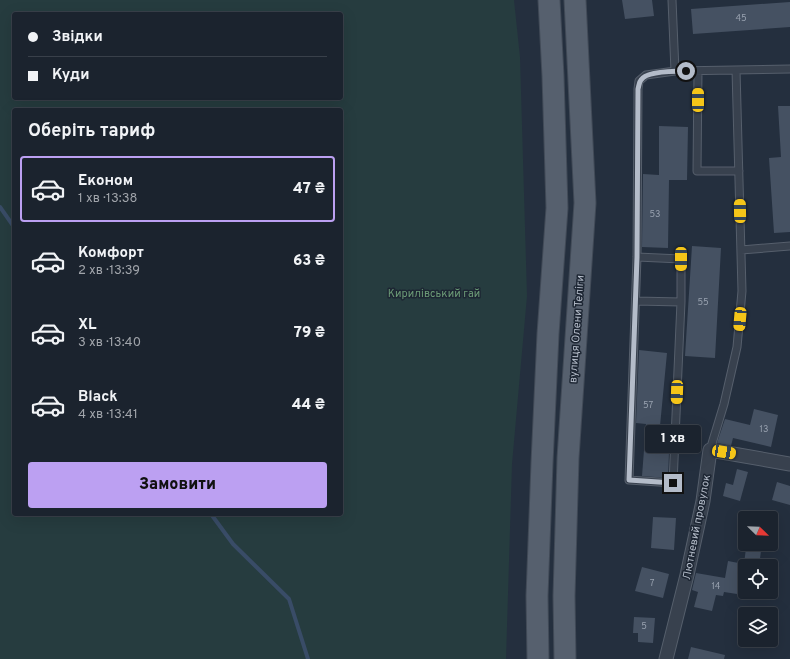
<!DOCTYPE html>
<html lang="uk">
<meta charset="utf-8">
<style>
body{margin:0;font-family:Overpass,sans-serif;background:#282f3a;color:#f1f3f6;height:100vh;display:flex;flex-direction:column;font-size:15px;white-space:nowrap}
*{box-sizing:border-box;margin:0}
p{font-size:13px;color:#a0a4aa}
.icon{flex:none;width:22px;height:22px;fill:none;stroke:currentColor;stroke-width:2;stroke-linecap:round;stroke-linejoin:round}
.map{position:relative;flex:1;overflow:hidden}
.panel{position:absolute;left:12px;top:108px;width:331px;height:408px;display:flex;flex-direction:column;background:#1b232e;border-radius:4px;box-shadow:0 4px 16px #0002,0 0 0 1px #39404a}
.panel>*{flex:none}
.hud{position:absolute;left:12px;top:12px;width:331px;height:88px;border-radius:4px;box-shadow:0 4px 16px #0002,0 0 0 1px #39404a;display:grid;align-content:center;height:88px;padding:0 16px;background:#1b232e}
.needle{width:26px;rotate:113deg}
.fabs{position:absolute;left:738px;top:511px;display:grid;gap:8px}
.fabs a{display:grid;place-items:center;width:40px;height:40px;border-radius:4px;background:#1b232e;box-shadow:0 4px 16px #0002,0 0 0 1px #39404a;font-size:20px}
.end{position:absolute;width:18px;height:18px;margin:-9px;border:5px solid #b4bcc9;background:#111;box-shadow:0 0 0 2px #111}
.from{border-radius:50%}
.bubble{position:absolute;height:28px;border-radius:4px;background:#1b232e;box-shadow:0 4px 16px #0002,0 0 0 1px #39404a;font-size:13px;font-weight:800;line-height:28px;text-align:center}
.car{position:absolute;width:12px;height:24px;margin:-12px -6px;border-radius:5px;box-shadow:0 0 3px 1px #0007;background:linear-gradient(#f5c518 24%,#345 0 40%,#f5c518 0 76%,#345 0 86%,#f5c518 0)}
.hud b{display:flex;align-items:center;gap:14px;height:38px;font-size:15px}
.hud b+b{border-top:1px solid #39404a}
.hud i{width:10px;height:10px;background:#f1f3f6}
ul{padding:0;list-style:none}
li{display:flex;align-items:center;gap:12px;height:66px;margin:0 8px 6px;padding:0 8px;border:2px solid transparent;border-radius:4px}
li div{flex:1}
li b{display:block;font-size:15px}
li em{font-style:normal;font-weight:800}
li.active{border-color:#bca0f2}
li>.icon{width:36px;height:36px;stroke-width:1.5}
h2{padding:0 16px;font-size:18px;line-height:48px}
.cta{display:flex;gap:8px;margin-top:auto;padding:8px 16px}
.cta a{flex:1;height:46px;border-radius:4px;background:#bca0f2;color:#111;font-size:16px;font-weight:800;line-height:46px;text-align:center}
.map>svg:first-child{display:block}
</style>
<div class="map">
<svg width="790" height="659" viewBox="0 0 790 659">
<rect width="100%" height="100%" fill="#242f3e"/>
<!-- green -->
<path fill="#263c3f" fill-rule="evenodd" d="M0 0H514L520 57 527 296 512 464 506 659H0ZM14 14H341V98H14ZM14 110H341V514H14Z"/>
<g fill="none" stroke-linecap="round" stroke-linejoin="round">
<!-- stream -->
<path stroke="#394c67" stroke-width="4" d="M0 207 14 227
M211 514 233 544 289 599 308 659"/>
</g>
<!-- building -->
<path fill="#455162" d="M622 0H652L654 16 625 19Z
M790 2V27L693 34 691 9Z
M778 106H790V232L774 233 769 158 781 157Z
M659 126 688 127 687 180H669L668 248 642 247 643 174 659 175Z
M692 246 721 248 715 358 685 356Z
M639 350 667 353 660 426 670 427 668 478 642 476 646 424 636 423Z
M754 409 778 415 771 447 733 438 731 446 717 443 725 419 750 425Z
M737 469 748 472 740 501 723 496 726 483 733 485Z
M777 482 790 486V505L772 500Z
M653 517 676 518 674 550 651 548Z
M746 548 761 551 759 566H745V576L741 575 737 594 724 592 723 596 716 595 712 611 694 607 698 592 692 590 696 573 725 578 728 561 744 564Z
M642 567 669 574 663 598 635 591Z
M634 617 655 618 653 643 638 642V633H633Z
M691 647 725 655 724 659H688Z"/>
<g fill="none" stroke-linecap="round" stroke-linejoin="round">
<!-- lane casing -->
<g stroke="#565f6c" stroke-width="9">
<path id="lane" d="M672 0 675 71 790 69
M698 71 697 171H739
M741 250 790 246
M637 257 681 259V302
M636 301 681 302 673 483 629 480 637 257 638 89 639 81 646 75 675 71
M710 450 724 404 737 347 742 291 736 70"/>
</g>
<!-- street casing -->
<g stroke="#565f6c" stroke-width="15">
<path id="street" d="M666 659 687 575 703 501 710 450 790 464"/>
</g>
<!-- primary casing -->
<g stroke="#414a57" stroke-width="23">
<path id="primary" d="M538 659 537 596 542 463 548 334 557 208 553 76 549 0
M565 659 564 596 568 458 585 203 575 0"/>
</g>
<!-- lane -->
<use href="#lane" stroke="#38414e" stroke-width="7"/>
<!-- street -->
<use href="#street" stroke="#38414e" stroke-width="13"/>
<!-- primary -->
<use href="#primary" stroke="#56606e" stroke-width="21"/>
</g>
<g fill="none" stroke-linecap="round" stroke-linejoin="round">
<!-- route -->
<path stroke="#b4bcc9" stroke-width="5" d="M673 483 629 480 637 257 638 89C639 86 639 82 641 80 646 71 676 71 686 71"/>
</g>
<g text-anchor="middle" stroke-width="3" stroke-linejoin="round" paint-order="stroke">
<!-- number labels -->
<g font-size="9" fill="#98a1af">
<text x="741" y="21">45</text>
<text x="655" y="217">53</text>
<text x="703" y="305">55</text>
<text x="648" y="408">57</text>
<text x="764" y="432">13</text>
<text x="652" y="586">7</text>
<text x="716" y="589">14</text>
<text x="644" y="629">5</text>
</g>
<!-- park labels -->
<g font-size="11" fill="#6b9a76" stroke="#1d2633">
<text x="434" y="297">Кирилівський гай</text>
</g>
<!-- street labels -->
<g font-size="11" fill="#b4bcc9" stroke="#1d2633">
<text transform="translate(576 329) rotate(-86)" y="4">вулиця Олени Теліги</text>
<text transform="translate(696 527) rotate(-79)" y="4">Лютневий провулок</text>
</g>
</g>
</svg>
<div class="fabs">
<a><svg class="needle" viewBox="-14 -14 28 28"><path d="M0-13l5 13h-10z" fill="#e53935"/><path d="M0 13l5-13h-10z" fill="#a0a4aa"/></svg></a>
<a><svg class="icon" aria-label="locate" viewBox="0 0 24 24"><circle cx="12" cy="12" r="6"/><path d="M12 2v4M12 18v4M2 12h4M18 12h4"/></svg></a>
<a><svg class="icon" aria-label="layers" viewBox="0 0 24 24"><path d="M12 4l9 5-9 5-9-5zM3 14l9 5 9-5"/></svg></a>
</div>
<i class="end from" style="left:686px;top:71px"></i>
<i class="end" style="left:673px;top:483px"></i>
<div class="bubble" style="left:645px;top:425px;width:56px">1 хв</div>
<i class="car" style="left:698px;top:100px;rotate:0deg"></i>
<i class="car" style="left:740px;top:211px;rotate:359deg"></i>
<i class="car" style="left:681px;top:259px;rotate:180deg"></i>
<i class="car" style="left:740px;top:319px;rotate:185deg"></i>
<i class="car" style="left:677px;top:392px;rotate:182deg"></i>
<i class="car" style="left:724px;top:452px;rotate:100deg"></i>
<div class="hud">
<b><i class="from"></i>Звідки</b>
<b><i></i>Куди</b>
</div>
<section class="panel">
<h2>Оберіть тариф</h2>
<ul>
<li class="active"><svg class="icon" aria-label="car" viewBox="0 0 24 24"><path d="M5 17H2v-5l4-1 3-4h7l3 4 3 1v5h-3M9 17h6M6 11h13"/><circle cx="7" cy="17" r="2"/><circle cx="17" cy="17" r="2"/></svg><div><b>Економ</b><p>1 хв · 13:38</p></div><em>47 ₴</em></li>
<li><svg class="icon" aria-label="car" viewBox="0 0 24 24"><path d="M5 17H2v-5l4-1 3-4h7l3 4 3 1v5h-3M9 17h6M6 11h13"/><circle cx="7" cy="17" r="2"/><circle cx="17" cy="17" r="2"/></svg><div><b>Комфорт</b><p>2 хв · 13:39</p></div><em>63 ₴</em></li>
<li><svg class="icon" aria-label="car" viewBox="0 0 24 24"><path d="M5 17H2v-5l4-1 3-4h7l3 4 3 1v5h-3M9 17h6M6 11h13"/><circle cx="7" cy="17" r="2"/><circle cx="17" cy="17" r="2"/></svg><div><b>XL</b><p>3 хв · 13:40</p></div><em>79 ₴</em></li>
<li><svg class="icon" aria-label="car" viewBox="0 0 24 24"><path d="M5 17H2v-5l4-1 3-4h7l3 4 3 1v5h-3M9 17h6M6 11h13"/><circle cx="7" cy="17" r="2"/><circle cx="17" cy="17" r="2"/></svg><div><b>Black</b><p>4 хв · 13:41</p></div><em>44 ₴</em></li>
</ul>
<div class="cta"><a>Замовити</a></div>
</section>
</div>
